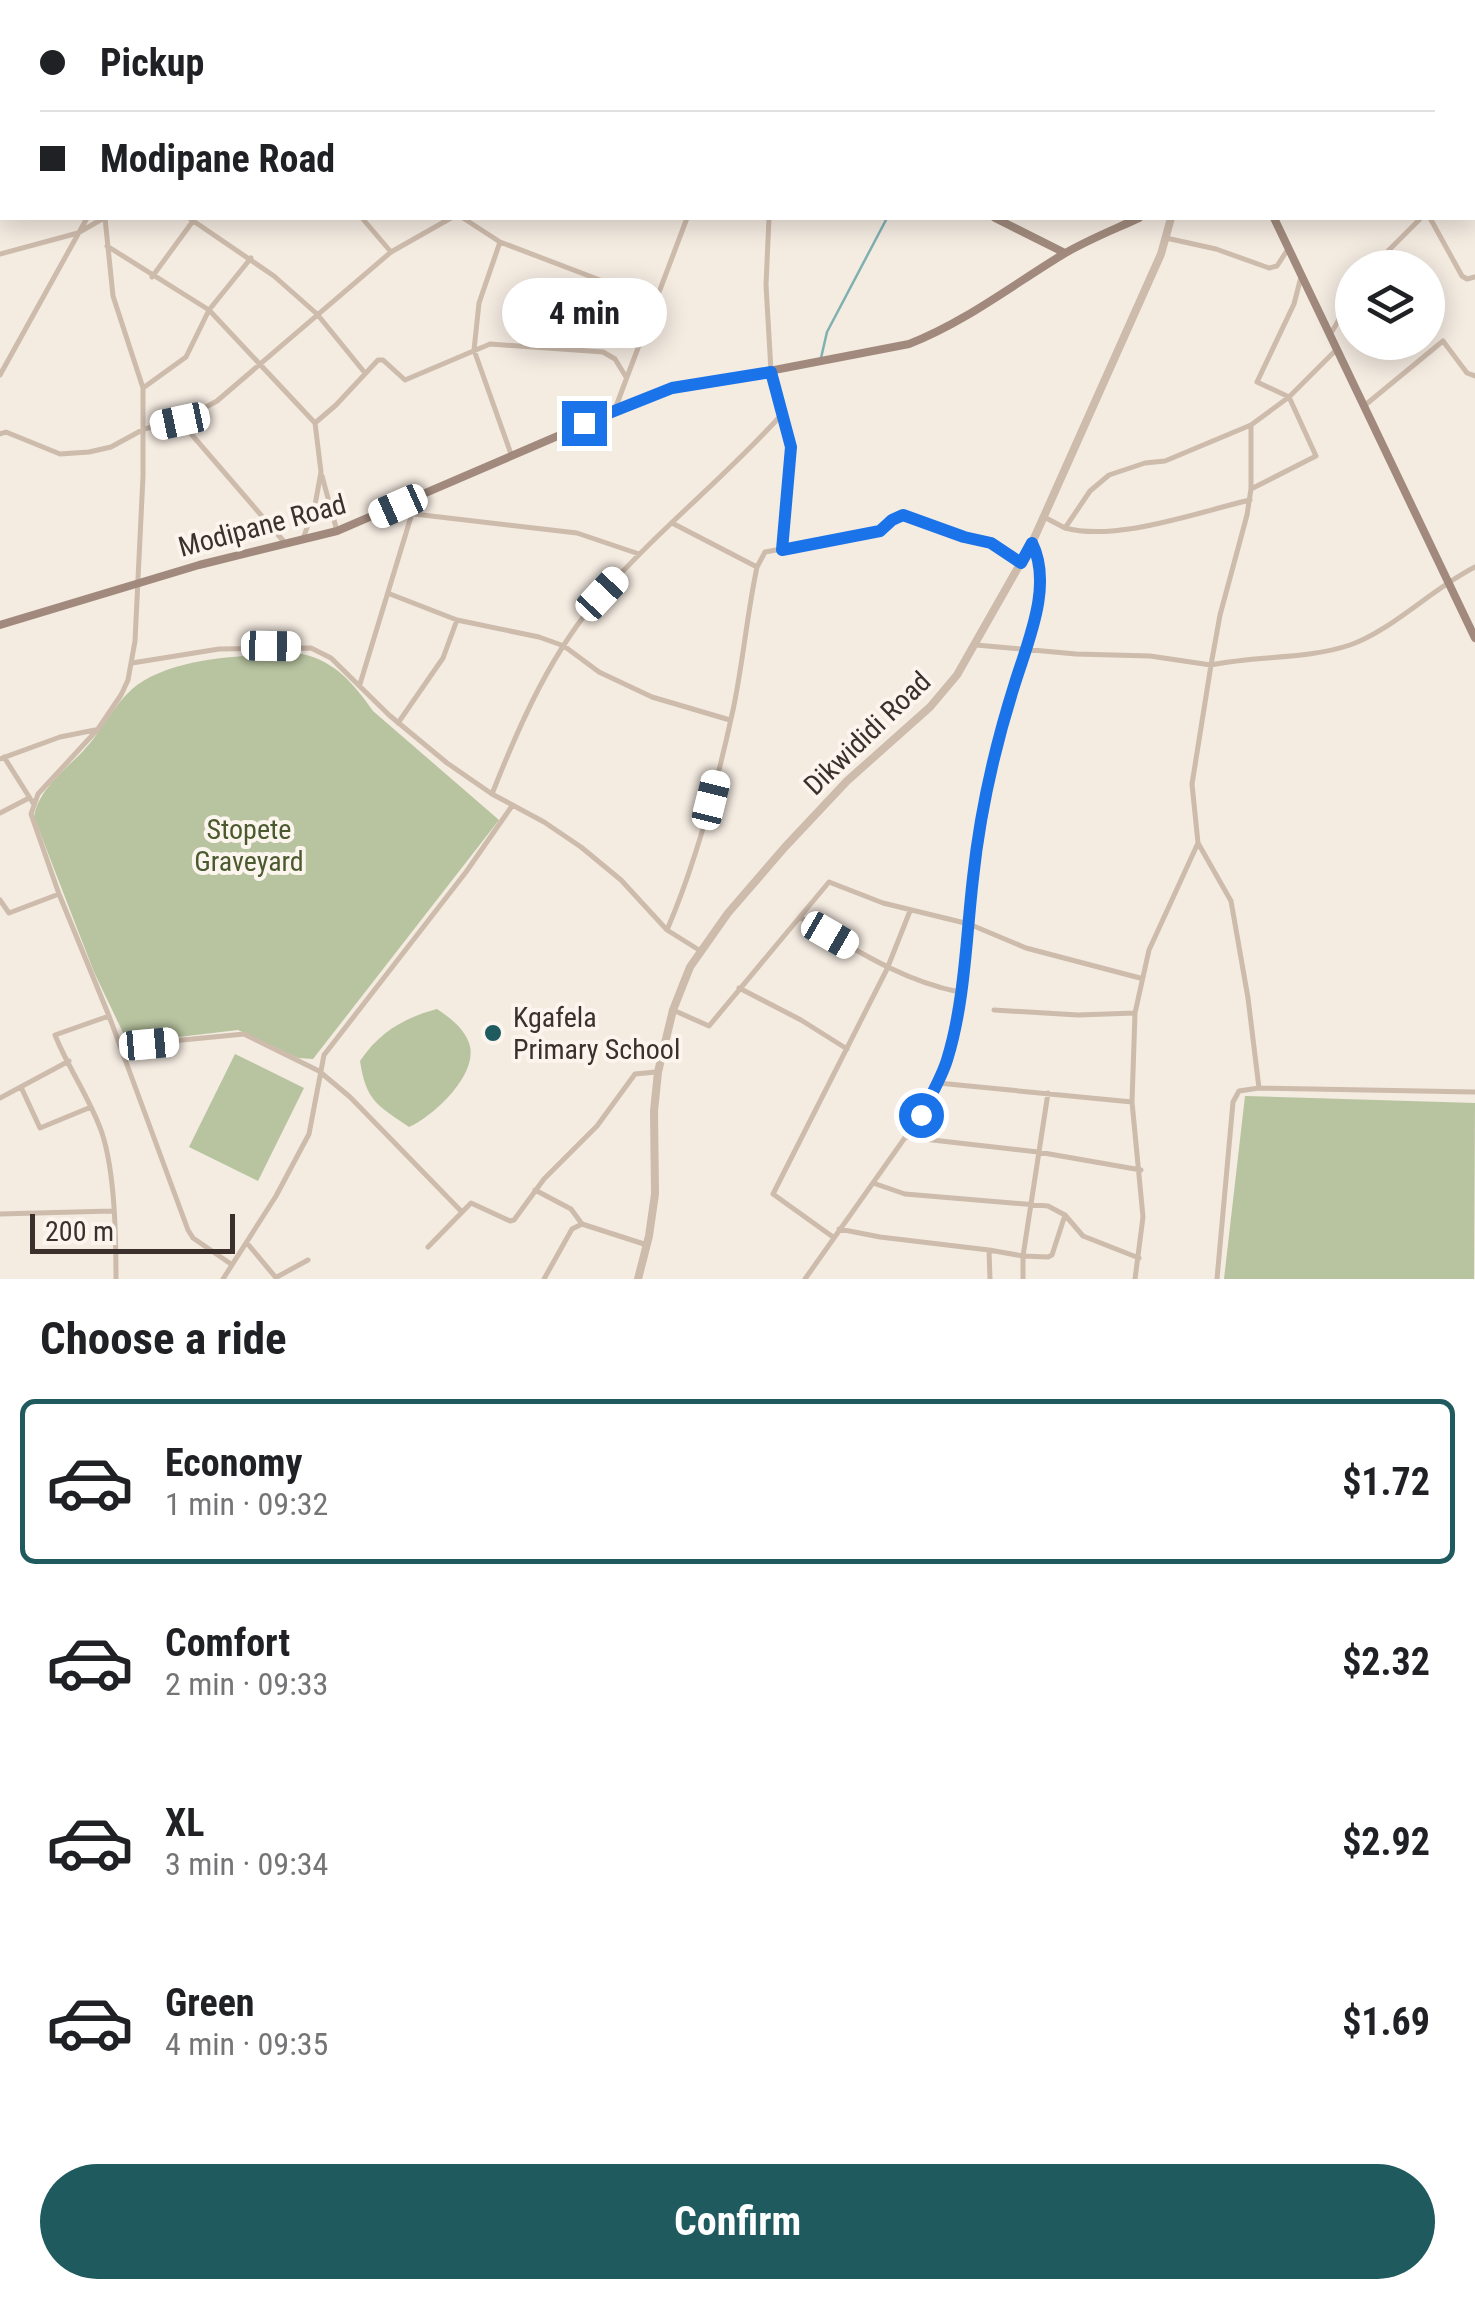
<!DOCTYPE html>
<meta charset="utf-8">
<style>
body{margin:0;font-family:"Roboto Condensed",sans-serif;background:#f2f2f2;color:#202124;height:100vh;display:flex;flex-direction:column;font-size:38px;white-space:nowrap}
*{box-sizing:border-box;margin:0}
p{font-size:32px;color:#757577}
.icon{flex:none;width:55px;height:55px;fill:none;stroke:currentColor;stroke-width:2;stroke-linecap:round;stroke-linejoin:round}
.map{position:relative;height:1279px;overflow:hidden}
.panel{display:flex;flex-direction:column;background:#fff;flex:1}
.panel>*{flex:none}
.top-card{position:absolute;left:0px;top:0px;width:1475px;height:220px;box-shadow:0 5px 25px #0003;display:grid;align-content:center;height:220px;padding:0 40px;background:#fff}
.fabs{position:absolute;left:1335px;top:250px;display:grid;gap:20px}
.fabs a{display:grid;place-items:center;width:110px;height:110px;border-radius:50%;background:#fff;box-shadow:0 5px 25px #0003;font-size:50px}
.scale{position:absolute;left:30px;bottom:25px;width:205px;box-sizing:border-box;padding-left:10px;border:5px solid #3b302b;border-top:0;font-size:28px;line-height:35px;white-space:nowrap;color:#3b302b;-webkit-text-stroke:8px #fbf5ee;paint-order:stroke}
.end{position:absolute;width:45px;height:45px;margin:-22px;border:12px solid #1a73e8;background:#fff;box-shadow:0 0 0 5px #fff}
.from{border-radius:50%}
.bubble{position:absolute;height:70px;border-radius:35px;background:#fff;box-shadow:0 5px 25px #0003;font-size:32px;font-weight:700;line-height:70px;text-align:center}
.car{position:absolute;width:30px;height:60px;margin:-30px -15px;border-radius:12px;box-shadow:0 0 8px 2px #0007;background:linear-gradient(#fff 24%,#345 0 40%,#fff 0 76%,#345 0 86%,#fff 0)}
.top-card b{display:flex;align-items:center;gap:35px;height:95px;font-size:38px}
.top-card b+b{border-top:2px solid #e0e0e0}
.top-card i{width:25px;height:25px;background:#202124}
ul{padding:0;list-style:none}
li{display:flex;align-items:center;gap:30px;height:165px;margin:0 20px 15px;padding:0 20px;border:5px solid transparent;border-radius:15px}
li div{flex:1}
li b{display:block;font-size:38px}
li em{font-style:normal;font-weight:700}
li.selected{border-color:#1f5a5e}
li>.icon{width:90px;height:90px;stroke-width:1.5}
h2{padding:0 40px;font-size:45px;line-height:120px}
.primary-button{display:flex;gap:20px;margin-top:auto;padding:20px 40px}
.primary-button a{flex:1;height:115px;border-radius:60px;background:#1f5a5e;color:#fff;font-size:40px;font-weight:700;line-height:115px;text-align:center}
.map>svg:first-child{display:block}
</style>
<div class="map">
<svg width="1475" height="1279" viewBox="0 0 1475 1279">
<rect width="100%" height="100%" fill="#f4ebe1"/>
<!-- green -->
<path fill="#b8c4a0" d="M302 654C335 661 354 684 373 711L499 820 313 1059 298 1058 238 1030 128 1043 94 972 34 817C38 790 66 769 84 750 100 733 110 712 126 695 163 655 251 655 302 654Z
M437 1009C449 1017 464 1028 469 1043 480 1073 434 1116 409 1127 377 1105 366 1101 360 1061 379 1033 403 1018 437 1009Z
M235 1054 304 1088 258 1181 189 1147Z
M1245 1096 1475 1103 1474 1279H1224Z"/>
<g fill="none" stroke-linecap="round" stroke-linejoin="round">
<!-- stream -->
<path stroke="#7fb0b2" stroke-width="2.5" d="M821 358 827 332 887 218"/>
<!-- minor -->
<path stroke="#cdbbac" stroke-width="5" d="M374 0 378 2
M841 0 848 2
M29 2 30 0
M100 2V0
M175 2 176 0
M312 2 314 0
M459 2 462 0
M544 2 546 0
M613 2 614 0
M742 2 744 0
M804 2 805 0
M1064 2 1067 0
M1294 2V0
M0 61 2 62
M0 139 2 140
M1472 169 1475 167
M105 218 113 296 143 388V476L135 641 128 680 121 695 98 729 38 794 31 814 59 894 109 1016 188 1230 193 1238 231 1264
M189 218 274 276 317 314 365 373
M362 218 391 252
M463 218 500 242 655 301
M769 218 766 285 771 371 791 447 782 549
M1430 218 1462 276 1467 279 1475 277
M1166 238 1216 249 1269 268 1277 266 1288 249
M500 242 479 303 474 350 511 454
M107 246 209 310 315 423 321 472 315 505 303 539
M0 254 78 233 104 218
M1371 268 1421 218
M152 277 193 221
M1330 335 1352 297
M0 375 87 218
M143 388 186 357 209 310 251 258
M1364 406 1443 341 1467 373 1475 376
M615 409 687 218
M180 421 286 544
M315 423 336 405 378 360H383L405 380 490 344 603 352 615 359 626 377
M0 434 6 432 60 454 89 452 111 447 144 429 180 421 217 401 391 252 451 218
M322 476 337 531
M1251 489 1316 456 1289 397 1257 382 1294 304 1301 277
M1250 500C1198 512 1117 542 1065 528L1090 491 1109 475 1145 463 1165 461 1251 425
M414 514 577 533 639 554
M1044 517 1065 528
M672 523 757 567
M390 594 457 620 539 637 564 646 599 672 652 697 730 720
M976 645 1076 654 1150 656 1211 665 1220 615 1247 515 1251 489V425L1289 397 1337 349
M132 663 219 649 311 648 331 658 389 715 447 763 492 794 544 822 581 847 621 880 667 930 699 950
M360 684 417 497
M398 723 443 658 457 620
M4 757 33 803
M0 759 60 737 95 730
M492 794C520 723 552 650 603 593 659 529 727 476 783 413
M0 813 29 798
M1198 843 1231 901 1248 998 1259 1088 1239 1091 1233 1102 1217 1279
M0 900 9 913 59 894
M801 918C853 948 900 980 959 992
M667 930C697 860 717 784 733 710 743 663 747 614 757 567L765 552 880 531 892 520 903 515 964 537 991 543 1021 563
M739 988 801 1020 847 1049
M673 1010 709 1026 829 882 883 903 969 924 1026 948 1140 978
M994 1010 1078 1015 1135 1013
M109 1016 55 1035C68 1068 90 1098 102 1133 115 1173 116 1236 116 1279
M121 1046 244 1034 319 1071 350 1097 461 1211
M938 1083 1132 1102
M21 1087 40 1128 91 1107
M1259 1088 1475 1092
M0 1098 69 1061
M906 1137 1038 1152 1141 1170
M873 1183 905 1194 1048 1206 1065 1215 1083 1236 1139 1258
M535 1190 571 1209 582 1224
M0 1214 112 1211
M839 1229 880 1237 989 1250 990 1279
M833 1237 773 1194 887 969 910 911
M247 1243 277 1279
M428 1247 471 1203 510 1221 514 1220 544 1179 597 1126 635 1074 656 1072
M989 1250 1023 1256 1048 1093
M277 1277 308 1260
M223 1279 276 1196 309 1134 324 1055 466 872 512 806
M544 1279 572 1229 582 1224 647 1245
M805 1279 921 1115 947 1060 993 764 1026 651 1040 584V559L1032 543
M1023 1279V1256L1048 1257 1052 1255 1065 1215
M1135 1279 1143 1217 1132 1102 1135 1013 1149 950 1198 843 1192 784 1211 665C1257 655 1305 660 1350 645 1391 631 1433 588 1475 567"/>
<!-- tertiary -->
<path stroke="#cdbbac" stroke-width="8" d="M1472 31 1475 30
M638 1279 649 1236 655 1194 654 1111 658 1072 673 1010 690 967 728 913 785 847 847 781 930 707 957 675 1032 543 1161 254 1171 218"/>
<!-- secondary -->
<path stroke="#a18a7d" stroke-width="8" d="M661 0 665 2
M1211 0 1212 2
M995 218 1065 253
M1274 218 1475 638
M0 625 199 565 337 531 660 392 909 344C965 322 1011 286 1062 255 1087 240 1113 230 1139 218"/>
</g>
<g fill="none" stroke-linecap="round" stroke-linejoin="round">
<!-- route -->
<path stroke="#1a73e8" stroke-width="12" d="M584 423 672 388 771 372 791 447 782 550 880 531 892 520 903 515 964 537 991 543 1021 563 1032 543C1053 585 1028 641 1015 683 995 746 980 812 973 878 966 938 965 1002 947 1060 941 1079 930 1097 921 1115"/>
</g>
<!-- markers -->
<circle fill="#1f5a5e" stroke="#fbf5ee" stroke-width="4" cx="493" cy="1033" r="10"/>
<g text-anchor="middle" stroke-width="8" stroke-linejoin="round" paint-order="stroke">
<!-- street labels -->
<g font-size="28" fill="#3b302b" stroke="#fbf5ee">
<text transform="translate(262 525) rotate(-15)" y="10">Modipane Road</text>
<text transform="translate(867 733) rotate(-44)" y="10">Dikwididi Road</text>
</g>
<!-- park labels -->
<g font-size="28" fill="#4a5a2e" stroke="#fbf5ee">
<text x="249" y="839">Stopete<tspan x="249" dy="32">Graveyard</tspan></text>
</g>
<!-- poi labels -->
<g font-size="28" fill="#3b302b" stroke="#fbf5ee" text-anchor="start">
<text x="513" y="1027">Kgafela<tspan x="513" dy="32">Primary School</tspan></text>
</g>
</g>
</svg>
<div class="fabs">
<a><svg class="icon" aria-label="layers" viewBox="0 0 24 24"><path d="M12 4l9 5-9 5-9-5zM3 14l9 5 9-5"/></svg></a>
</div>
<div class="scale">200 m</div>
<i class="end from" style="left:921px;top:1115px"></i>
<i class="end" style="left:584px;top:423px"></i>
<div class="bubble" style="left:502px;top:278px;width:165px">4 min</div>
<i class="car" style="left:180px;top:421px;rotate:258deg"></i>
<i class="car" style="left:398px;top:506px;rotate:246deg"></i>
<i class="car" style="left:602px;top:594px;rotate:43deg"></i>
<i class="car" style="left:271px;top:646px;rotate:91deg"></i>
<i class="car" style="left:711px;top:800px;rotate:14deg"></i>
<i class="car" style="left:830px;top:935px;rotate:120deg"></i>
<i class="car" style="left:149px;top:1044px;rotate:85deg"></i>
<div class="top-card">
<b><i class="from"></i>Pickup</b>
<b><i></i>Modipane Road</b>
</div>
</div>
<section class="panel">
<h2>Choose a ride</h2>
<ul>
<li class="selected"><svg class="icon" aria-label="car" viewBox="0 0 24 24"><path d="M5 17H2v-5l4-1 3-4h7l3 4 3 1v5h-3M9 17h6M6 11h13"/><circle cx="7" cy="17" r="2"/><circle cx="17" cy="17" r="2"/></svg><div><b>Economy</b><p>1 min · 09:32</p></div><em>$1.72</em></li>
<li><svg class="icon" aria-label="car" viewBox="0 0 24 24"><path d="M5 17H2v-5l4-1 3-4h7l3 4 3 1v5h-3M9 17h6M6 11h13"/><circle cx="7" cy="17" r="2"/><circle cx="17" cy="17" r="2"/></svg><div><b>Comfort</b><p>2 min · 09:33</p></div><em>$2.32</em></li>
<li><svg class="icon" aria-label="car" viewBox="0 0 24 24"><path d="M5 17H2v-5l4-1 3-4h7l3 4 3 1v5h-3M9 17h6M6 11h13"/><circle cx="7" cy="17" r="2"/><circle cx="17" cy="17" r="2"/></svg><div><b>XL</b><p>3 min · 09:34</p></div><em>$2.92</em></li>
<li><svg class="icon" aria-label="car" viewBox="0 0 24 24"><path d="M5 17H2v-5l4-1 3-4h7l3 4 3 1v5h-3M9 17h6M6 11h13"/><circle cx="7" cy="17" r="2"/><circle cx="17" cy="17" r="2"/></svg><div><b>Green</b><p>4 min · 09:35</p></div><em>$1.69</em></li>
</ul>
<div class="primary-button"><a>Confirm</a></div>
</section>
